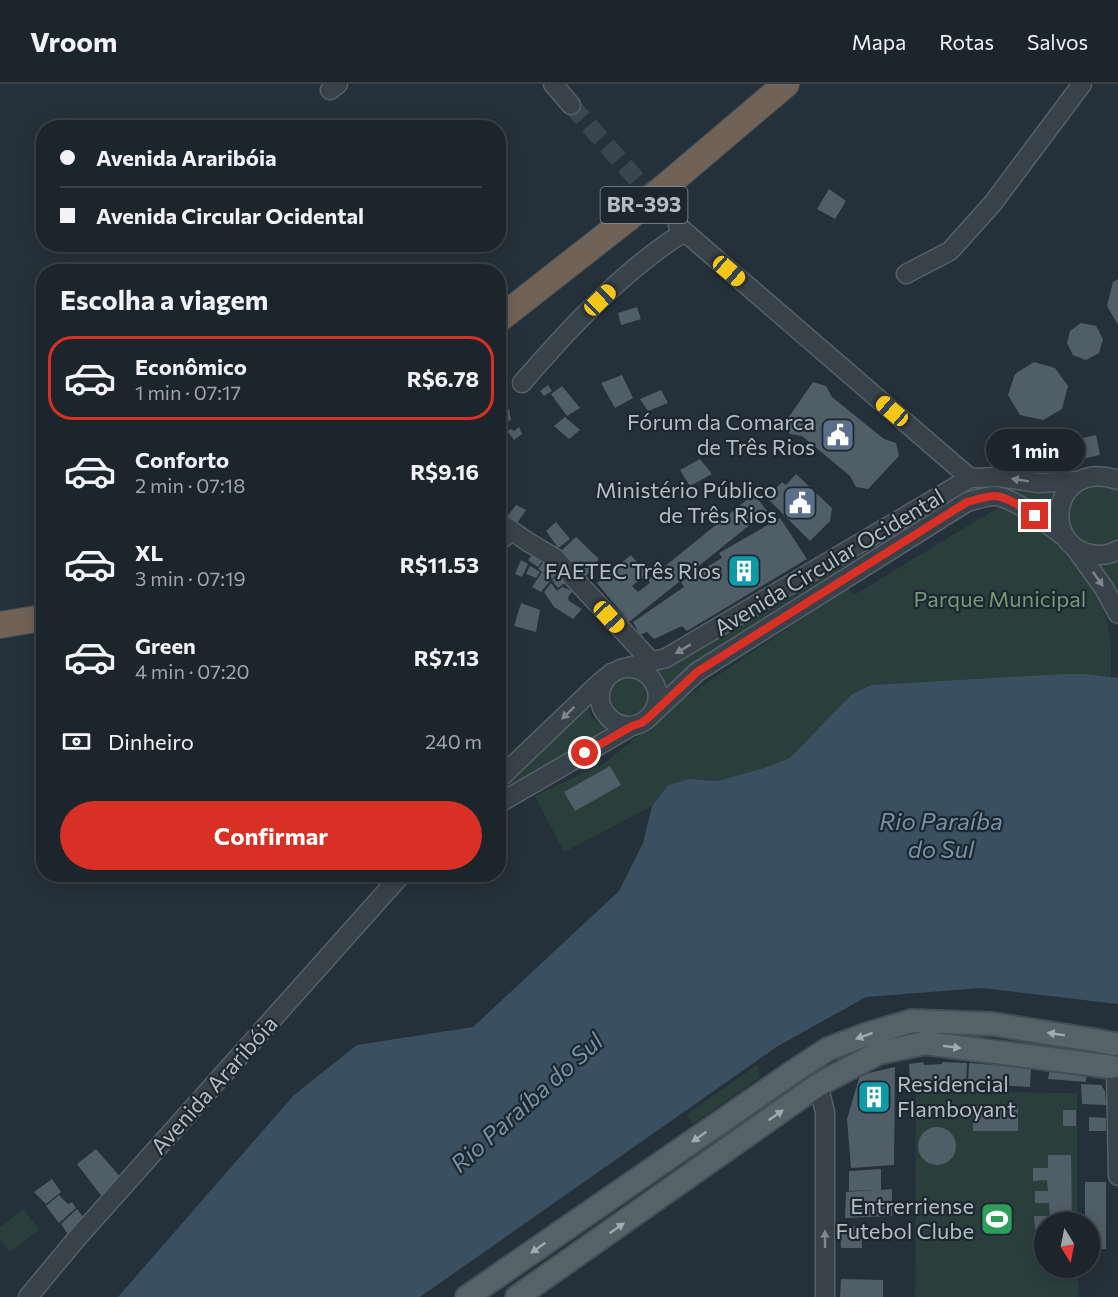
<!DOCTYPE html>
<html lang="pt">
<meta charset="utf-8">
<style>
body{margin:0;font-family:Commissioner,sans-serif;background:#252d34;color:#f1f3f6;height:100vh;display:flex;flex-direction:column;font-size:22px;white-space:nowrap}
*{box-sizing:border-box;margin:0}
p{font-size:20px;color:#a0a5a9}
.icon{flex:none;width:33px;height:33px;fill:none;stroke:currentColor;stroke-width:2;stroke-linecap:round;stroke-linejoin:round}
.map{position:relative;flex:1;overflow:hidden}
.panel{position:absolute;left:36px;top:180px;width:470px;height:618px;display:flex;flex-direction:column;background:#1c252c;border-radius:24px;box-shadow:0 3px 15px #0003,0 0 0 2px #3a4248}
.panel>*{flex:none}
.top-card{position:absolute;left:36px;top:36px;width:470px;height:132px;border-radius:24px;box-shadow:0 3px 15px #0003,0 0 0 2px #3a4248;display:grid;align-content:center;height:132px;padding:0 24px;background:#1c252c}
.needle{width:39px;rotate:170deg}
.buttons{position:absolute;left:1034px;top:1128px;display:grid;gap:12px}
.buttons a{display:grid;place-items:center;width:66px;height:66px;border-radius:50%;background:#1c252c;box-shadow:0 3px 15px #0003,0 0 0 2px #3a4248;font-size:30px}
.end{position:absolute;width:27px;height:27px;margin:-14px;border:8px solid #d93025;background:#fff;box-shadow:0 0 0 3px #fff}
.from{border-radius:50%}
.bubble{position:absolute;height:42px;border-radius:21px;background:#1c252c;box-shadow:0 3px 15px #0003,0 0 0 2px #3a4248;font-size:20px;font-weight:700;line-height:42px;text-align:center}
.car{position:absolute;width:18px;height:36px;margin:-18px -9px;border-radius:8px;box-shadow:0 0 4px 2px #0007;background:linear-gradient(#f5c518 24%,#345 0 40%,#f5c518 0 76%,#345 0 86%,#f5c518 0)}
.top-card b{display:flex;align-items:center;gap:21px;height:57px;font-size:22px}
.top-card b+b{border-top:2px solid #3a4248}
.top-card i{width:15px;height:15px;background:#f1f3f6}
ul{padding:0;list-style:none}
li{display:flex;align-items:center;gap:18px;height:84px;margin:0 12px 9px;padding:0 12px;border:3px solid transparent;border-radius:24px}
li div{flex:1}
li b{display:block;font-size:22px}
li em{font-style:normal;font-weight:700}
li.current{border-color:#d93025}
li>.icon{width:54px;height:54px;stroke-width:1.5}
h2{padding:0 24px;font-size:27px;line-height:72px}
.pay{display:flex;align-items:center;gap:15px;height:66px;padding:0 24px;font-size:22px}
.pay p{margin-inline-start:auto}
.button{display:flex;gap:12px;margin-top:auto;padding:12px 24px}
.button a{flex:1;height:69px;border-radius:36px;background:#d93025;color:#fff;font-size:24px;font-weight:700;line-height:69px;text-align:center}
header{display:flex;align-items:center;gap:36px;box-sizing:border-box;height:84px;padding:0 30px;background:#1c252c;border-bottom:2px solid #3a4248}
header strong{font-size:28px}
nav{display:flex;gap:33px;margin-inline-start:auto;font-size:21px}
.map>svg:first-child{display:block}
</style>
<header>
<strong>Vroom</strong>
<nav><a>Mapa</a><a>Rotas</a><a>Salvos</a></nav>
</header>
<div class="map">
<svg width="1118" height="1213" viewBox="0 0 1118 1213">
<rect width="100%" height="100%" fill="#25313a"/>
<!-- green -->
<path fill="#2a3f3c" d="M1085 399 1118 403V460L1105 466 1073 457 1063 425Z
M1068 400 1054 441 1001 411 910 453 900 440 970 402Z
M999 423 1018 429 1054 456 1088 497 1100 517 1107 537 1111 563V593L1087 590H1064L871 601 852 610 791 674 764 684 718 697 689 695 668 701 652 722 564 768 535 712 605 679 684 614 848 504 854 511Z
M883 447 893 463 663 614 665 596 658 585 645 581Z
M1118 474V517L1085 475 1112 479Z
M625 588 647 597 652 620 636 636 612 631 606 602Z
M591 610C588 637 589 637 616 644L498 712V702Z
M757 981 760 993 693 1040 686 1031Z
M916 1007 1077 1009V1138H1044V1184H1078V1213H915Z
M23 1125 39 1146 9 1168 0 1155V1143Z"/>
<!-- water -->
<path fill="#3a5060" d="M1064 590H1087L1118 594V920L981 904 866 913 778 962 420 1213H118L294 1011 357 961 473 943 619 807 643 759 652 722 668 701 689 695 718 697 764 684 790 674 852 610 871 601Z"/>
<!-- building -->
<path fill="#505e68" d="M829 105 846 117 835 135 817 125Z
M1118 195V241L1107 222 1113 198Z
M637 223 641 235 621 241 618 229Z
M1081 239 1096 242 1103 255 1099 269 1086 276 1073 271 1067 259 1070 247Z
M1034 278 1055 284 1068 302 1062 325 1043 336 1020 331 1008 311 1015 290Z
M622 291 633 314 615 324 601 299Z
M813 298 826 302 832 313 884 355 896 359 899 372 868 405 856 403 850 392 802 352 790 350 784 340Z
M548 301 552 307 544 312 540 307Z
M562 302 580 324 567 332 551 310Z
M661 306 668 319 648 327 640 315Z
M509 325 511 336 501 339 498 326Z
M565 333 580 346 569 355 554 342Z
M519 343 522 350 514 356 507 347 511 345 514 347Z
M1096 351 1100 371 1041 384 1037 364Z
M700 375 712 390 690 402 680 386Z
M796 390 832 424 830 437 810 457 767 414 782 398 786 401Z
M754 410 767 427 629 538 597 499 631 471 647 490 632 502 638 508 650 499 648 496Z
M516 421 526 426 517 439 506 434Z
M780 434 807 475 687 547 682 542 654 555 647 548 640 551 633 538 684 503 681 498 722 474 719 469Z
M556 438 570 455 558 464 546 447Z
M576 453 599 475 586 492 566 475 561 467Z
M537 466 545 473 538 483 528 476Z
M546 474 560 487 552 495 538 485Z
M521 476 528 480 522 493 515 490Z
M530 482 540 488 536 494 526 490Z
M542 488 551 496 541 508 532 503Z
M559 490 566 498 558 504 552 496Z
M551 499 557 507 562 503 573 507 568 513 569 517 582 525 573 535 554 523 544 508Z
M521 519 540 526 536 548 514 542Z
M610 682 621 701 575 727 564 708Z
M923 978 924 981 942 980V978L967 979 966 999 910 997 909 980Z
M969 979 1031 984 1030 1003 968 999Z
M895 983 894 1081 851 1084 847 1035 860 991Z
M1050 985 1087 988 1086 998 1048 995Z
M1081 1000 1101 1001 1105 1007 1106 1021 1082 1020Z
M973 1022 1018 1023V1047H973Z
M1063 1026H1076V1042H1063Z
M1089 1033 1106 1034V1047H1089Z
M918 1062a19 19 0 1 1 38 0a19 19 0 1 1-38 0Z
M96 1065 122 1095 103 1114 77 1080Z
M1048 1071H1071L1072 1138H1044V1144L1035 1145 1034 1132H1050L1049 1119H1035V1107H1048L1047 1096 1033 1097V1084H1048Z
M881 1085V1106L892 1105V1132L845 1134 846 1108 874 1106 849 1107V1087Z
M52 1095 61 1108 46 1120 34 1108Z
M1085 1098H1106V1165H1089V1138H1085Z
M59 1111 68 1120 72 1118 76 1124 59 1139 46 1122Z
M77 1125 86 1137 69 1152 61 1140Z
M840 1142H861L862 1164H841Z
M841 1195 883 1196V1213H840Z"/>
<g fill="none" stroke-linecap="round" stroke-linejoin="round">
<!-- minor-tunnel -->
<path stroke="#3a464f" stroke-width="18" stroke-dasharray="18 9" stroke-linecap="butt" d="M571 21 678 142"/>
<!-- minor casing -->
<g stroke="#566068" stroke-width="21">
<path id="minor" d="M553 0 571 21
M330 6 338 0
M678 142 970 394
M906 190 950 167 993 119 1082 0
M522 299C561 254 602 209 650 172 662 163 672 155 685 148
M1118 396C1052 374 1040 461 1091 470 1100 472 1109 471 1118 466
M498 437 528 458 555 474 652 578
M498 458 512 447
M1075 464 1104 504 1118 530
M620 585 666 574 970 394 1000 393 1038 399 1078 397
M648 634 697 588 967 418C976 416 986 412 995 412 1016 414 1048 441 1065 453
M498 696 595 603C603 596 611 588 621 585 637 580 653 591 657 606 659 615 656 625 650 632 623 661 579 620 611 589
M498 720 632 642
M1116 984 1118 1092
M818 1001 825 1028V1213
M28 1213 78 1153 402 790"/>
</g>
<!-- major casing -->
<g stroke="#444e56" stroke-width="26">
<path id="major" d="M467 1213 796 986 828 965 868 950 912 937 992 940 1093 956 1114 960
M517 1213 818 1001 878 969 925 959 1112 983"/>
</g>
<!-- highway casing -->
<g stroke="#434d55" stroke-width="28">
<path id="highway" d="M498 236 627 135 786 0
M0 541 36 535 44 532"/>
</g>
<!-- minor -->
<use href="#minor" stroke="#38424a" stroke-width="18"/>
<!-- major -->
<use href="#major" stroke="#56626a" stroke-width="22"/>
<!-- highway -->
<use href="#highway" stroke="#706256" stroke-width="26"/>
</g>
<!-- one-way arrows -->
<defs><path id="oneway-solid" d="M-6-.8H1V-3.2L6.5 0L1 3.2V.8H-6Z" transform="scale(1.5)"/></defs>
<g fill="#7c868e">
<use href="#oneway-solid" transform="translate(1020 396) rotate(-171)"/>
<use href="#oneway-solid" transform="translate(1098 495) rotate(55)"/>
<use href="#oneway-solid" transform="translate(683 565) rotate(149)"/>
<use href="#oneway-solid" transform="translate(568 629) rotate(136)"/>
<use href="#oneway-solid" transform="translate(825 1155) rotate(-90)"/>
</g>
<g fill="#a1abb4">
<use href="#oneway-solid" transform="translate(1056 950) rotate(-171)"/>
<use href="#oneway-solid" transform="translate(864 952) rotate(160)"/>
<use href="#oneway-solid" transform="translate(952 963) rotate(7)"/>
<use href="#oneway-solid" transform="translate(776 1031) rotate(-35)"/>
<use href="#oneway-solid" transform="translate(699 1053) rotate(145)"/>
<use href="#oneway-solid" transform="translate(617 1144) rotate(-35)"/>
<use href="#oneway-solid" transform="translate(538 1164) rotate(145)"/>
</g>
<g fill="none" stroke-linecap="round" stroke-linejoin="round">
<!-- route -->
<path stroke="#d93025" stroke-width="8" d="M585 669 632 642 641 639 648 634 697 588 967 418C976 416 987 411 996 412 1010 414 1024 425 1035 432"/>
</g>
<!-- icons -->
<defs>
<g id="civic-square" transform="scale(1.725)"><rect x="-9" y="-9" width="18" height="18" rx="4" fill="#5c6f8a" stroke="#1d272f"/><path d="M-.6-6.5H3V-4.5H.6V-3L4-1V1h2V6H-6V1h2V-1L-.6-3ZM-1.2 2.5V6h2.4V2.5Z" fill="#fff"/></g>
<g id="building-square" transform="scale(1.725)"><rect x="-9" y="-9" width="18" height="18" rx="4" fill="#0f9aa8" stroke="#1d272f"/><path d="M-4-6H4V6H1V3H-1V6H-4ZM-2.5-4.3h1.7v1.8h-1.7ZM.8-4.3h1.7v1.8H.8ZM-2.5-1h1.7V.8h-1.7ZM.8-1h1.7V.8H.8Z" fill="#fff"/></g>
<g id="stadium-square" transform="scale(1.725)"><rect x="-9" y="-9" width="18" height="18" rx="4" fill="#2e9e5b" stroke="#1d272f"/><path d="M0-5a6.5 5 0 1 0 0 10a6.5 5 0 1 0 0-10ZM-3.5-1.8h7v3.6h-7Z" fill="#fff"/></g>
</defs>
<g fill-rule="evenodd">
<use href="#civic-square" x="838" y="351"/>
<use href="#civic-square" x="800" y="419"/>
<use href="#building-square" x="744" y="487"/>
<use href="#building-square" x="874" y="1013"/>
<use href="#stadium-square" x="997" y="1135"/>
</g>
<g text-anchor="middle" stroke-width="4.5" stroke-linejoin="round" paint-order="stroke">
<!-- shield labels -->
<rect fill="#1d272f" stroke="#879099" stroke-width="1.5" x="600.5" y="103" width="87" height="36" rx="4.5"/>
<g font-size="21" font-weight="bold" fill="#b4bdc6">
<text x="644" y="128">BR-393</text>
</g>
<!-- poi labels -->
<g font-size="22" fill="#b4bdc6" stroke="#1d272f" text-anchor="end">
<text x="815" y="346">Fórum da Comarca<tspan x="815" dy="25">de Três Rios</tspan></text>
<text x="777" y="414">Ministério Público<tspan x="777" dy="25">de Três Rios</tspan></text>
<text x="721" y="495">FAETEC Três Rios</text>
<text x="897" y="1008" text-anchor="start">Residencial<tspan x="897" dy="25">Flamboyant</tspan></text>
<text x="974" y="1130">Entrerriense<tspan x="974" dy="25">Futebol Clube</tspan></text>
</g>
<!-- street labels -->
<g font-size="22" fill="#b4bdc6" stroke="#1d272f">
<text transform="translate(829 478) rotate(-31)" y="8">Avenida Circular Ocidental</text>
<text transform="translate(214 1001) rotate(-48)" y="8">Avenida Araribóia</text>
</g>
<!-- park labels -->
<g font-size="22" fill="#749a77" stroke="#1d272f">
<text x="1000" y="523">Parque Municipal</text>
</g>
<!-- water labels -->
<g font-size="24" font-style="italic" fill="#7693a7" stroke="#1d272f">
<text x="941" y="746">Rio Paraíba<tspan x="941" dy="28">do Sul</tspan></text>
<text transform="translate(527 1019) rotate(-42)" y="8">Rio Paraíba do Sul</text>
</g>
</g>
</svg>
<div class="buttons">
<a><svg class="needle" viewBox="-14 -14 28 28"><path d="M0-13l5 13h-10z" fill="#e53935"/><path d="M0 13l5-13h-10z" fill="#a0a5a9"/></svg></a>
</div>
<i class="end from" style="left:585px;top:669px"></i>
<i class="end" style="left:1035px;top:432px"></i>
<div class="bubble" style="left:986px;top:345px;width:99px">1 min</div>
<i class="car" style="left:729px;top:187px;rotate:131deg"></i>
<i class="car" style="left:600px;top:216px;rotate:46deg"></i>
<i class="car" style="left:892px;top:327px;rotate:311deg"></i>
<i class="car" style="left:609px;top:533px;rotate:137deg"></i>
<div class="top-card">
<b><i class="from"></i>Avenida Araribóia</b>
<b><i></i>Avenida Circular Ocidental</b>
</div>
<section class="panel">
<h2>Escolha a viagem</h2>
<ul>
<li class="current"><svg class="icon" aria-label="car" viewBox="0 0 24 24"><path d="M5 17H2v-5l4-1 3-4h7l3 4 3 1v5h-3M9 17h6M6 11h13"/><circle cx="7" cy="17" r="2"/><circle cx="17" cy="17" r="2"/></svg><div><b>Econômico</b><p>1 min · 07:17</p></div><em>R$6.78</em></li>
<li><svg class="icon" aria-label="car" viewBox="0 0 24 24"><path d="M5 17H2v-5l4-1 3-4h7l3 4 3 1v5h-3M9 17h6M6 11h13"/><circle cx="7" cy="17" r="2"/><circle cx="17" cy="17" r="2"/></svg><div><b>Conforto</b><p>2 min · 07:18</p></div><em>R$9.16</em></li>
<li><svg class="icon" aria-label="car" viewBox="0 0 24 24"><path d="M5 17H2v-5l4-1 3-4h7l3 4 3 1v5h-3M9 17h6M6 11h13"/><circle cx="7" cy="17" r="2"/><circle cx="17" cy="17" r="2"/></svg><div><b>XL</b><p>3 min · 07:19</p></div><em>R$11.53</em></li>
<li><svg class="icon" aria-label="car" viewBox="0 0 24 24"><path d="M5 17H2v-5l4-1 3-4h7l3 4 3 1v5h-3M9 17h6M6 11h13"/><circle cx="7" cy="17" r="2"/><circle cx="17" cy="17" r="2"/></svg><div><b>Green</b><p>4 min · 07:20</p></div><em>R$7.13</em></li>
</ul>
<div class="pay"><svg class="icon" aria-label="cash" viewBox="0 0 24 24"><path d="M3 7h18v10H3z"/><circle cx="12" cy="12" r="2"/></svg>Dinheiro<p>240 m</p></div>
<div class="button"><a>Confirmar</a></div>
</section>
</div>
